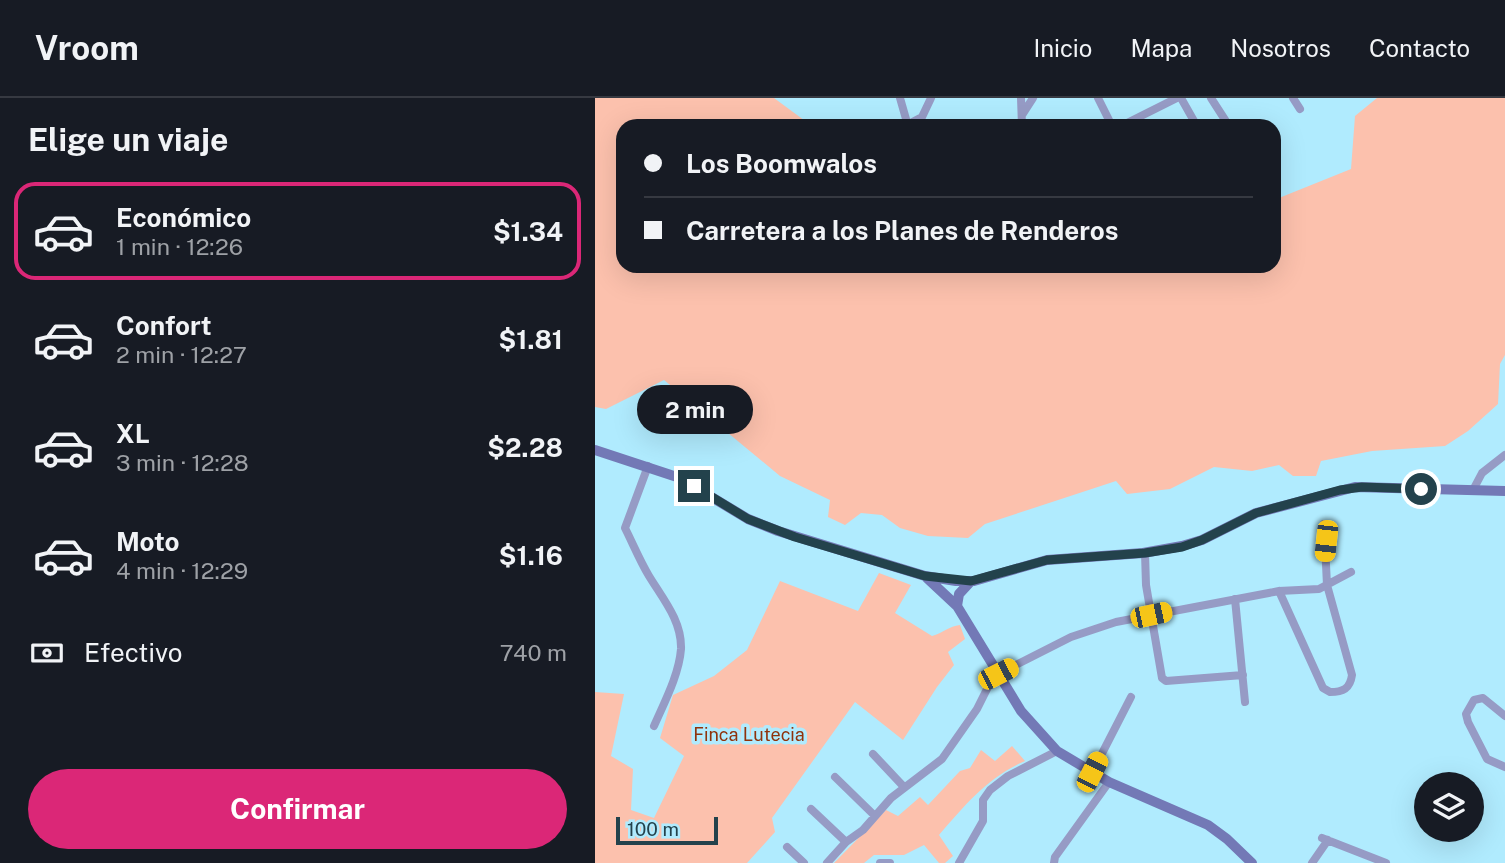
<!DOCTYPE html>
<html lang="es">
<meta charset="utf-8">
<style>
body{margin:0;font-family:"Public Sans",sans-serif;background:#242831;color:#f1f3f6;height:100vh;display:flex;flex-direction:column;font-size:26px;white-space:nowrap}
*{box-sizing:border-box;margin:0}
p{font-size:23px;color:#9ea1a6}
.icon{flex:none;width:38px;height:38px;fill:none;stroke:currentColor;stroke-width:2;stroke-linecap:round;stroke-linejoin:round}
.map{position:relative;flex:1;overflow:hidden}
.sheet{display:flex;flex-direction:column;background:#171b24;width:595px}
.sheet>*{flex:none}
.hud{position:absolute;left:21px;top:21px;width:665px;height:154px;border-radius:21px;box-shadow:0 7px 28px #0002;display:grid;align-content:center;height:154px;padding:0 28px;background:#171b24}
.tools{position:absolute;left:819px;top:674px;display:grid;gap:14px}
.tools a{display:grid;place-items:center;width:70px;height:70px;border-radius:50%;background:#171b24;box-shadow:0 7px 28px #0002;font-size:35px}
.scale{position:absolute;left:21px;bottom:18px;width:102px;box-sizing:border-box;padding-left:7px;border:4px solid #23424c;border-top:0;font-size:19px;line-height:24px;white-space:nowrap;color:#23424c;-webkit-text-stroke:5px #b0ebfe;paint-order:stroke}
.end{position:absolute;width:32px;height:32px;margin:-16px;border:9px solid #23424c;background:#fff;box-shadow:0 0 0 4px #fff}
.from{border-radius:50%}
.bubble{position:absolute;height:49px;border-radius:24px;background:#171b24;box-shadow:0 7px 28px #0002;font-size:23px;font-weight:700;line-height:49px;text-align:center}
.car{position:absolute;width:21px;height:42px;margin:-21px -10px;border-radius:9px;box-shadow:0 0 5px 2px #0007;background:linear-gradient(#f5c518 24%,#345 0 40%,#f5c518 0 76%,#345 0 86%,#f5c518 0)}
.hud b{display:flex;align-items:center;gap:24px;height:66px;font-size:26px}
.hud b+b{border-top:2px solid #363941}
.hud i{width:18px;height:18px;background:#f1f3f6}
ul{padding:0;list-style:none}
li{display:flex;align-items:center;gap:21px;height:98px;margin:0 14px 10px;padding:0 14px;border:4px solid transparent;border-radius:21px}
li div{flex:1}
li b{display:block;font-size:26px}
li em{font-style:normal;font-weight:700}
li.current{border-color:#db2777}
li>.icon{width:63px;height:63px;stroke-width:1.5}
h2{padding:0 28px;font-size:32px;line-height:84px}
.pay{display:flex;align-items:center;gap:18px;height:77px;padding:0 28px;font-size:26px}
.pay p{margin-inline-start:auto}
.action{display:flex;gap:14px;margin-top:auto;padding:14px 28px}
.action a{flex:1;height:80px;border-radius:42px;background:#db2777;color:#fff;font-size:28px;font-weight:700;line-height:80px;text-align:center}
header{display:flex;align-items:center;gap:42px;box-sizing:border-box;height:98px;padding:0 35px;background:#171b24;border-bottom:2px solid #363941}
header strong{font-size:33px}
nav{display:flex;gap:38px;margin-inline-start:auto;font-size:24px}
main{display:flex;flex:1;min-height:0}
.map>svg:first-child{display:block}
</style>
<header>
<strong>Vroom</strong>
<nav><a>Inicio</a><a>Mapa</a><a>Nosotros</a><a>Contacto</a></nav>
</header>
<main>
<section class="sheet">
<h2>Elige un viaje</h2>
<ul>
<li class="current"><svg class="icon" aria-label="car" viewBox="0 0 24 24"><path d="M5 17H2v-5l4-1 3-4h7l3 4 3 1v5h-3M9 17h6M6 11h13"/><circle cx="7" cy="17" r="2"/><circle cx="17" cy="17" r="2"/></svg><div><b>Económico</b><p>1 min · 12:26</p></div><em>$1.34</em></li>
<li><svg class="icon" aria-label="car" viewBox="0 0 24 24"><path d="M5 17H2v-5l4-1 3-4h7l3 4 3 1v5h-3M9 17h6M6 11h13"/><circle cx="7" cy="17" r="2"/><circle cx="17" cy="17" r="2"/></svg><div><b>Confort</b><p>2 min · 12:27</p></div><em>$1.81</em></li>
<li><svg class="icon" aria-label="car" viewBox="0 0 24 24"><path d="M5 17H2v-5l4-1 3-4h7l3 4 3 1v5h-3M9 17h6M6 11h13"/><circle cx="7" cy="17" r="2"/><circle cx="17" cy="17" r="2"/></svg><div><b>XL</b><p>3 min · 12:28</p></div><em>$2.28</em></li>
<li><svg class="icon" aria-label="car" viewBox="0 0 24 24"><path d="M5 17H2v-5l4-1 3-4h7l3 4 3 1v5h-3M9 17h6M6 11h13"/><circle cx="7" cy="17" r="2"/><circle cx="17" cy="17" r="2"/></svg><div><b>Moto</b><p>4 min · 12:29</p></div><em>$1.16</em></li>
</ul>
<div class="pay"><svg class="icon" aria-label="cash" viewBox="0 0 24 24"><path d="M3 7h18v10H3z"/><circle cx="12" cy="12" r="2"/></svg>Efectivo<p>740 m</p></div>
<div class="action"><a>Confirmar</a></div>
</section>
<div class="map">
<svg width="910" height="765" viewBox="0 0 910 765">
<rect width="100%" height="100%" fill="#b0ebfe"/>
<!-- green -->
<path fill="#fcc1ad" d="M0 0H179L217 28H28V168H679V102L756 71 760 18 782 0H910V257L905 266 903 306 873 333 850 348 777 353 726 363 721 378H698L684 367 657 373 619 369 575 391 532 396 521 383 390 426 373 440 333 438 305 430 287 417 266 415 250 427 233 419 235 402 185 378 69 282 11 311 0 309Z
M284 475 316 487 300 515 337 538C348 535 354 528 365 527L370 541 353 554 359 567 342 589 308 642 260 604 177 720 180 734 152 765H0V594L29 596 16 658 38 671 36 712 59 720 89 658 65 640 78 597 119 578 152 552 185 483 263 513Z
M417 648 430 663C393 679 370 707 344 737L358 758 350 765H344L329 747 309 757H279L269 765H239L291 712 303 718 325 699 333 707 365 673 375 670 386 652 400 663Z"/>
<g fill="none" stroke-linecap="round" stroke-linejoin="round">
<!-- street -->
<path stroke="#969bc5" stroke-width="8" d="M305 0 313 28
M426 0 427 28
M503 0 517 28
M586 0 599 23
M616 0 634 28
M698 0 705 11
M427 17 438 0
M310 28 327 19 336 0
M526 28 582 0
M53 368 30 430C38 446 45 463 54 478 68 501 87 523 86 551 84 577 69 605 59 628
M878 392 887 375 910 357
M550 455 551 487 567 580 571 583 648 577
M684 493 728 590 735 594C748 594 755 591 757 577L732 487 729 426
M640 501 650 604
M910 618 888 600 879 602 871 616 873 624 892 661 910 669
M278 656 309 689
M497 675 536 599
M240 679 280 718
M216 711 251 744
M727 740 791 765
M192 749 209 765
M232 765 251 744 268 732 296 700 347 661 382 611 395 585 403 576 476 539 521 524 684 493 724 491 756 474
M285 765H295
M364 765 388 723V702L395 692 413 678 462 653
M459 765 460 759 514 684
M717 765 733 742"/>
<!-- secondary -->
<path stroke="#7379b6" stroke-width="10" d="M0 352 85 380 153 421 183 433 330 478 361 483H379L452 462 548 455 587 448 607 442 661 415 760 389 910 393
M332 480 362 508 426 613 462 653 514 684 613 727 632 741 657 765
M362 508 364 496 376 483"/>
</g>
<g fill="none" stroke-linecap="round" stroke-linejoin="round">
<!-- route -->
<path stroke="#23424c" stroke-width="9" d="M99 388 153 421 200 439 330 478 376 483 452 462 550 455 587 449 607 442 661 415 745 392 767 389 826 391"/>
</g>
<g text-anchor="middle" stroke-width="7" stroke-linejoin="round" paint-order="stroke">
<!-- park labels -->
<g font-size="18" fill="#8f320b" stroke="#b0ebfe">
<text x="154" y="643">Finca Lutecia</text>
</g>
</g>
</svg>
<div class="tools">
<a><svg class="icon" aria-label="layers" viewBox="0 0 24 24"><path d="M12 4l9 5-9 5-9-5zM3 14l9 5 9-5"/></svg></a>
</div>
<div class="scale">100 m</div>
<i class="end from" style="left:826px;top:391px"></i>
<i class="end" style="left:99px;top:388px"></i>
<div class="bubble" style="left:42px;top:287px;width:116px">2 min</div>
<i class="car" style="left:731px;top:443px;rotate:186deg"></i>
<i class="car" style="left:556px;top:517px;rotate:78deg"></i>
<i class="car" style="left:403px;top:576px;rotate:63deg"></i>
<i class="car" style="left:497px;top:674px;rotate:27deg"></i>
<div class="hud">
<b><i class="from"></i>Los Boomwalos</b>
<b><i></i>Carretera a los Planes de Renderos</b>
</div>
</div>
</main>
